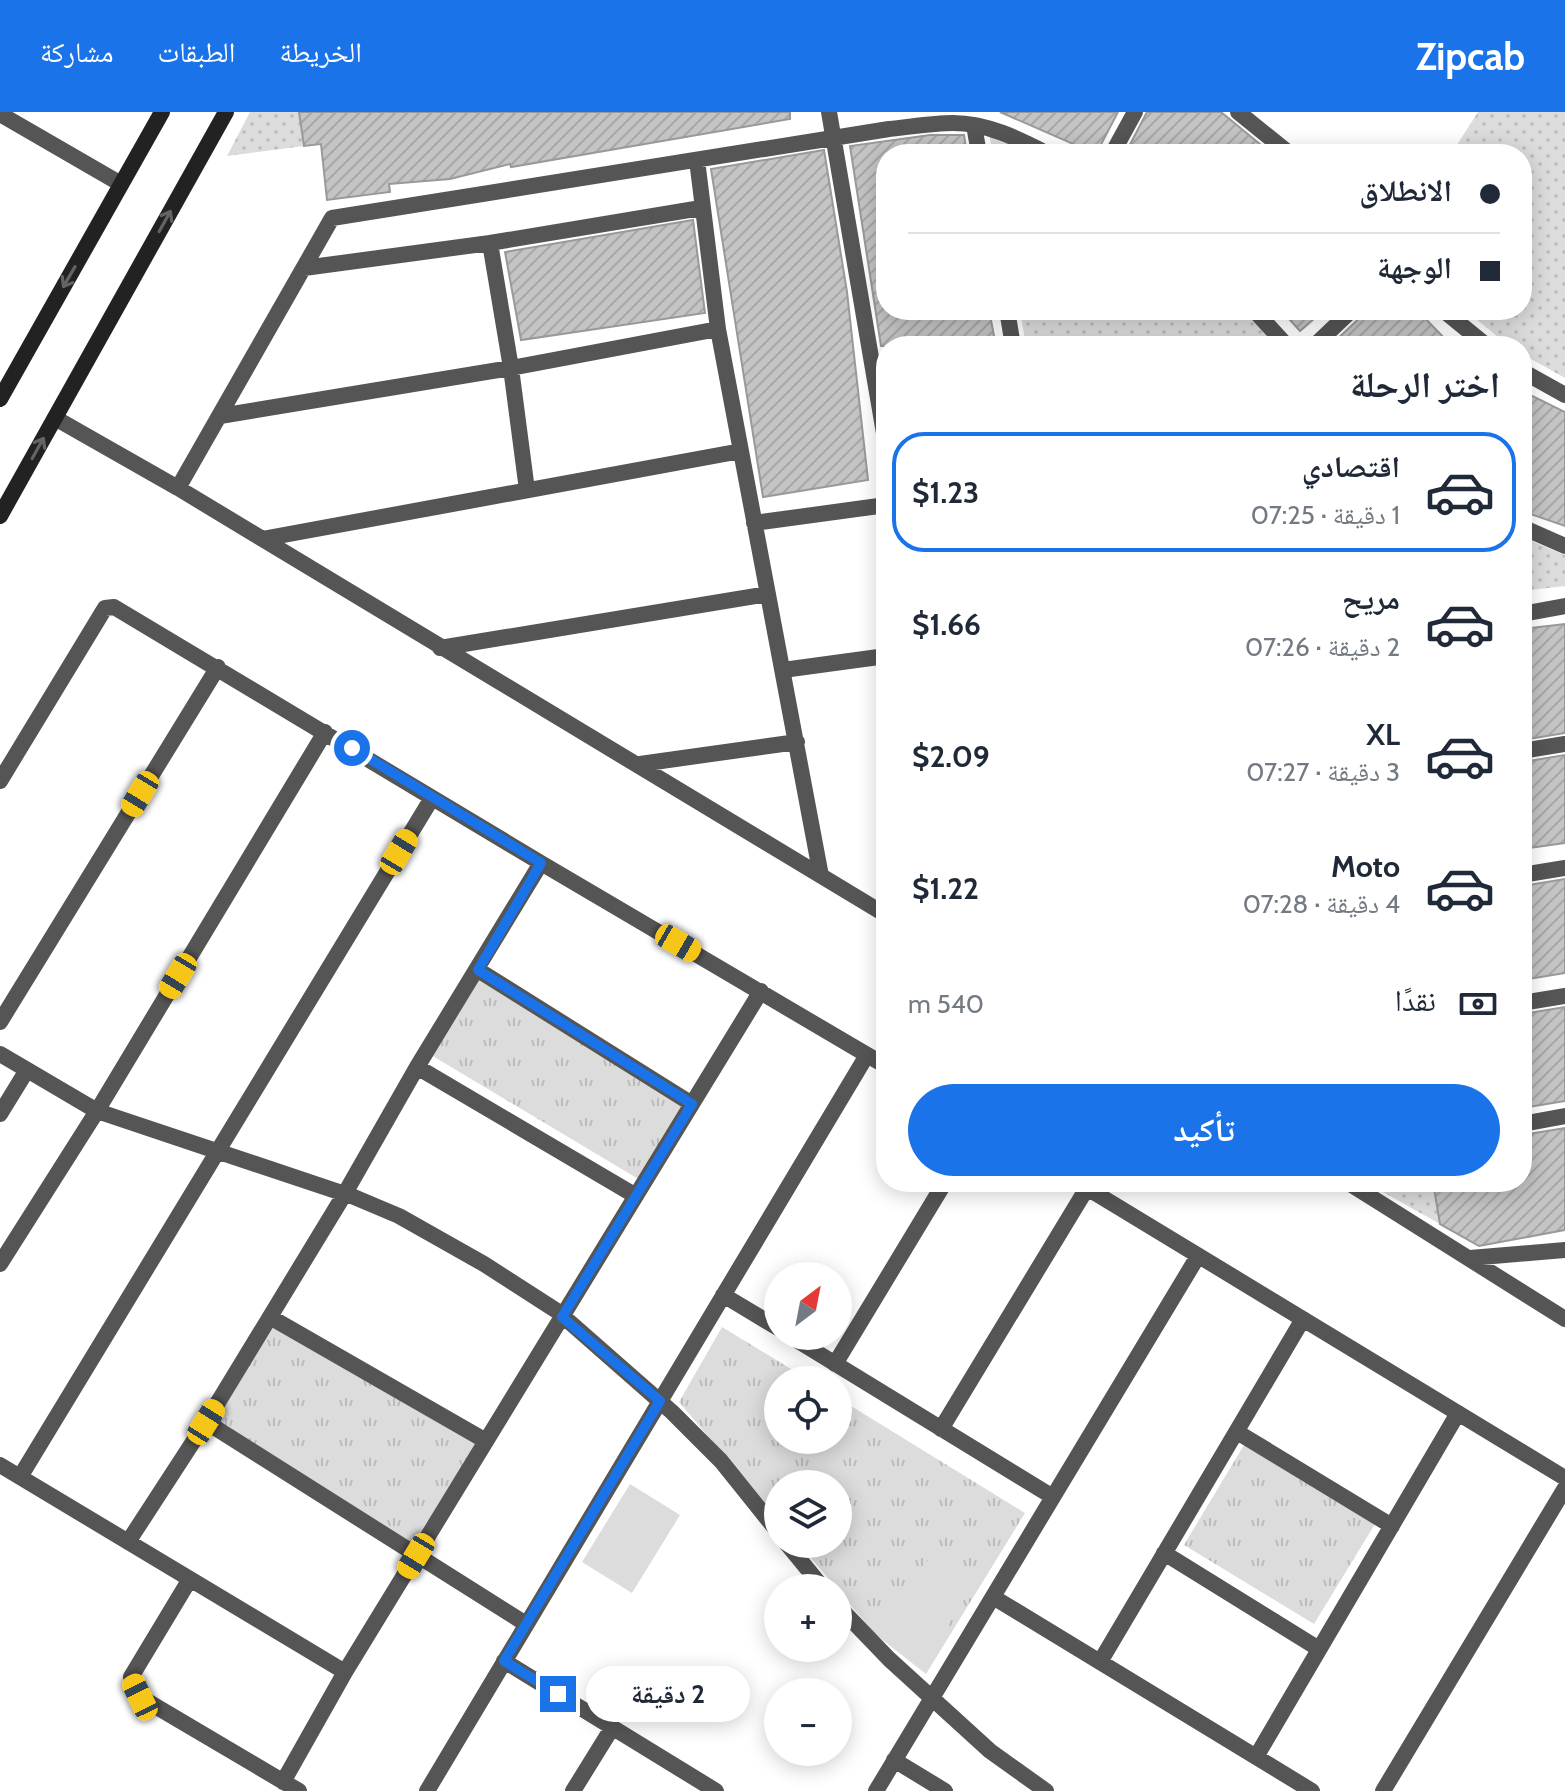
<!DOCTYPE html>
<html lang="ar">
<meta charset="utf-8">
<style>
body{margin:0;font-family:Cabin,"Noto Naskh Arabic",sans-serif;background:#f2f2f3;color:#1f2937;direction:rtl;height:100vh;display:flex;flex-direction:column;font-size:30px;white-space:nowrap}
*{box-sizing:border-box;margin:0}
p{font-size:26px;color:#747a83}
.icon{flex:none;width:44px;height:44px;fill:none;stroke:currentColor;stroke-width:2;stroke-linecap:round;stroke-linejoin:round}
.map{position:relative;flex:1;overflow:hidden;direction:ltr}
.sheet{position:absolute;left:876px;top:224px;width:656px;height:856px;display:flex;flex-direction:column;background:#fff;border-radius:32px;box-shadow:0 4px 20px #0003;direction:rtl}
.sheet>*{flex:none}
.hud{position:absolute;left:876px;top:32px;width:656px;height:176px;border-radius:32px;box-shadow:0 4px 20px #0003;direction:rtl;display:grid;align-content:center;height:176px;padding:0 32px;background:#fff}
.needle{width:52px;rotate:32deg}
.fabs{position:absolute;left:764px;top:1150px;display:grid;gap:16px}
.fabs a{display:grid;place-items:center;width:88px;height:88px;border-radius:50%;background:#fff;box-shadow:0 4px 20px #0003;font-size:40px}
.end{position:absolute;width:36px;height:36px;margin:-18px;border:10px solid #1a73e8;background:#fff;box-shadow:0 0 0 4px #fff}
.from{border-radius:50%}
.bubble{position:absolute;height:56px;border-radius:28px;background:#fff;box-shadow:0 4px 20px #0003;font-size:26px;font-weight:700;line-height:56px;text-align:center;direction:rtl}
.car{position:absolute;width:24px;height:48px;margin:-24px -12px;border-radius:10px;box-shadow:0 0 6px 2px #0007;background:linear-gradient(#f5c518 24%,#345 0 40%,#f5c518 0 76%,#345 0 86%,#f5c518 0)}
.hud b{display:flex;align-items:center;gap:28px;height:76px;font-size:30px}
.hud b+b{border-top:2px solid #e0e1e3}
.hud i{width:20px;height:20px;background:#1f2937}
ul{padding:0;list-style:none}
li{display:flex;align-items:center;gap:24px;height:120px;margin:0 16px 12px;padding:0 16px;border:4px solid transparent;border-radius:32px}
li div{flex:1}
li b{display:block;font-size:30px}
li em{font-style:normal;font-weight:700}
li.selected{border-color:#1a73e8}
li>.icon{width:72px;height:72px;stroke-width:1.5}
h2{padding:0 32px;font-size:36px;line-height:96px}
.pay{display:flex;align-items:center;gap:20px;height:88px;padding:0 32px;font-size:30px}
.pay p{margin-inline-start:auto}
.primary-button{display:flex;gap:16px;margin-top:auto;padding:16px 32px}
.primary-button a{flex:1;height:92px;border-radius:48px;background:#1a73e8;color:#fff;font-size:32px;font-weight:700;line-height:92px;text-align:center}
header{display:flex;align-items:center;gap:48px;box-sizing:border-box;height:112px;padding:0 40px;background:#1a73e8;color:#fff}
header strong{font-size:38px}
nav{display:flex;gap:44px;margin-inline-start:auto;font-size:28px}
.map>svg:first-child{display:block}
</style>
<header>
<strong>Zipcab</strong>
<nav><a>الخريطة</a><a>الطبقات</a><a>مشاركة</a></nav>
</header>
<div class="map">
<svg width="1565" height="1679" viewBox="0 0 1565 1679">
<defs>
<pattern id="grass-dots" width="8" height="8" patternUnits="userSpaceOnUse" patternTransform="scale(2)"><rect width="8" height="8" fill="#dcdcdc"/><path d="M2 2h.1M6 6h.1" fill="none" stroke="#bbb" stroke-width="1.8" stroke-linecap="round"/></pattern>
<pattern id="park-tufts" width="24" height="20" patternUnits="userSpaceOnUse" patternTransform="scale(2)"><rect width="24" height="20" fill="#dcdcdc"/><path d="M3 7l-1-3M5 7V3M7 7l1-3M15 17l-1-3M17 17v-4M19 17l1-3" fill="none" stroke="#bbb"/></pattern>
<pattern id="building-hatch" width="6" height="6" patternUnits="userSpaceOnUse" patternTransform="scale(2)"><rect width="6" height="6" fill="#c4c4c4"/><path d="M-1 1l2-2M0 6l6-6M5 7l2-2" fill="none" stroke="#a7a7a7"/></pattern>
</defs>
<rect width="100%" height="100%" fill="#fff"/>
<!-- grass -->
<path fill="url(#grass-dots)" d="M250 0H299L304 34 227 44Z
M1478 0H1565V266L1522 242V234H1509L1465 198H1522V42H1451Z
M989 22 1055 42H993Z
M1020 198H1255L1287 234H1026Z
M1522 425 1565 443V474L1522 479Z
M1365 1070H1433L1440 1112Z"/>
<!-- park -->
<path fill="url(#park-tufts)" d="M478 858 692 992 645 1071 426 940Z
M270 1205 487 1338 422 1443 206 1310Z
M722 1215 809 1268H778V1328H838V1286L1025 1401 926 1562 875 1522 799 1432H838V1372H778V1407L679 1290Z
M1244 1333 1375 1412 1314 1512 1184 1433Z"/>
<!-- pitch -->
<path fill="#dcdcdc" d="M630 1372 680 1403 632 1481 582 1450Z
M931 1443 974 1470 925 1549 881 1522Z"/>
<!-- building -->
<path fill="url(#building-hatch)" stroke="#999" stroke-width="2" d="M299 0H790V7L511 55 510 52 450 67 389 72 390 80 327 88 321 32 304 34Z
M1000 0H1118L1096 42Z
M1147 0H1221L1272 42H1125Z
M930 23H964L967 42H886V198H989L996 234H881L850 34Z
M824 38 847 180 868 368 763 385 711 57Z
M693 108 705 201 521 228 505 140Z
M1281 198H1324L1300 219Z
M1368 198H1417L1452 234H1330Z
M1522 279 1565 300V414L1522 399Z
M1565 512V621L1522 628V517Z
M1565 643V731L1522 737V650Z
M1565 767V861L1522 868V774Z
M1565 895V989L1522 996V902Z
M1565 1016V1118L1479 1134 1440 1112 1433 1070H1522V1023Z"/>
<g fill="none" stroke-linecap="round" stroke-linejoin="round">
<!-- minor -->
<path stroke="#555" stroke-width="16" d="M829 0 886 333
M1238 0 1290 42
M0 2 121 72
M974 13 979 42
M1112 42 1135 0
M697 48 718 217 821 764
M490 131 511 256 527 378
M304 156 490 131 701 96
M1007 198 1013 234
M1254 198 1287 234
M1443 198 1487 234
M1314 234 1352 198
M1522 259 1565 283
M220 304 511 256 718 217
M55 306 178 376 886 803
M178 376 332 106 889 17C910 15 932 11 953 11 987 11 1019 27 1048 42
M754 411 886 393
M1522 415 1565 434
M262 427 741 339
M1522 502 1565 494
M440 536 768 482
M783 558 886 544
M1522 639 1565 632
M640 652 797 630
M0 669 105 496 114 495 541 751 886 954
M1522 763 1565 756
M478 858 692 992
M1522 891 1565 884
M0 910 218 555
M0 942 97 999 354 1085 399 1104 484 1152 557 1199 672 1300 721 1349 778 1420
M417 955 636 1084
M0 1002 27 958
M1522 1012 1565 1004
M1077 1070 1565 1366
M1347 1070 1565 1207
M1470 1146 1565 1138
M0 1152 97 999 325 620
M723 1183 778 1216
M270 1205 486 1329
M790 1224 1053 1385
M835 1252 945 1070
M206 1310 526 1512
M941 1317 1087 1076
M1237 1320 1392 1414
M0 1353 345 1560
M20 1365 432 686
M128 1430 206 1310 344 1083 417 955 541 751
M787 1432 823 1476
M1164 1441 1319 1537
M190 1467 131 1565 140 1585 299 1679
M993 1485 1312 1679
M838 1494 889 1547 990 1639 1046 1679
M504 1549 716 1679
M1100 1550 1303 1207
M1256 1645 1458 1301
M894 1648 945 1679
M283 1670 345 1560 761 879
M427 1679 867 943
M573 1679 612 1616
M876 1679 1198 1144
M1383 1679 1565 1376"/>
<!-- secondary -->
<path stroke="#222" stroke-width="16" d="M0 287 162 0
M0 404 226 0"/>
</g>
<!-- one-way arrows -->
<defs><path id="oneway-shaft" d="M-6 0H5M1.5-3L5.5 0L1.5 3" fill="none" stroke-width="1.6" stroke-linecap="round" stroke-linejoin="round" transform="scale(2)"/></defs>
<g stroke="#646464">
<use href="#oneway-shaft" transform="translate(165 109) rotate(-61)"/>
<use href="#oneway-shaft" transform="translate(69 165) rotate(120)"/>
<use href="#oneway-shaft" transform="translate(38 336) rotate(-61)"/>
</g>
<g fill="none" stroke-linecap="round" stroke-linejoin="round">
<!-- route -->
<path stroke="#1a73e8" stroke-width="10" d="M352 636 541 751 478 858 692 992 562 1205 660 1289 504 1549 558 1582"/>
</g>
</svg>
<div class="fabs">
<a><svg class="needle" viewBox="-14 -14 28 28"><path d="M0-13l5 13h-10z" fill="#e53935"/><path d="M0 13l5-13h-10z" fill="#747a83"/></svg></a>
<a><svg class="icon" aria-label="locate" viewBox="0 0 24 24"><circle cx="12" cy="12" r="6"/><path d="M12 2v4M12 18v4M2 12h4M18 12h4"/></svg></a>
<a><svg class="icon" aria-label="layers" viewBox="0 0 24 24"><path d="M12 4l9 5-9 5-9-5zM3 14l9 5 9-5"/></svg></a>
<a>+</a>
<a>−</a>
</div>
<i class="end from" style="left:352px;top:636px"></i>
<i class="end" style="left:558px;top:1582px"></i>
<div class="bubble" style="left:586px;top:1554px;width:164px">2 دقيقة</div>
<i class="car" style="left:140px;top:682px;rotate:211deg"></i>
<i class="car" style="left:399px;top:740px;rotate:31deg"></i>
<i class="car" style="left:678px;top:831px;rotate:120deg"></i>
<i class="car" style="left:178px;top:864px;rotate:211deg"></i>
<i class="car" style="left:206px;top:1310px;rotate:32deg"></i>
<i class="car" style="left:416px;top:1444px;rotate:211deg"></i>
<i class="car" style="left:140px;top:1585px;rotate:334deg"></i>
<div class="hud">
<b><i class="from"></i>الانطلاق</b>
<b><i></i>الوجهة</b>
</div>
<section class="sheet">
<h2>اختر الرحلة</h2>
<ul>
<li class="selected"><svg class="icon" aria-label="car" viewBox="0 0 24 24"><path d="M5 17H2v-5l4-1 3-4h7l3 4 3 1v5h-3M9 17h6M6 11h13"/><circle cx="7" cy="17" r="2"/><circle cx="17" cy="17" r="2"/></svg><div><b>اقتصادي</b><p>1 دقيقة · 07:25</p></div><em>$1.23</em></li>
<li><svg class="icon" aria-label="car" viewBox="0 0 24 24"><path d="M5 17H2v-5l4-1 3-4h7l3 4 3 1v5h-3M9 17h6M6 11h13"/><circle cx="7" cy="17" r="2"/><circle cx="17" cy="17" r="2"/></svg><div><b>مريح</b><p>2 دقيقة · 07:26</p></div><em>$1.66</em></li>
<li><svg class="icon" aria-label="car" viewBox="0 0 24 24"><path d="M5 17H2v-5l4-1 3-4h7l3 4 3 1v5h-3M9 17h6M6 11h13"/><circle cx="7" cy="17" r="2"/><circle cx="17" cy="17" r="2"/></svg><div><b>XL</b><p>3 دقيقة · 07:27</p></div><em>$2.09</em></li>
<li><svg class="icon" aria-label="car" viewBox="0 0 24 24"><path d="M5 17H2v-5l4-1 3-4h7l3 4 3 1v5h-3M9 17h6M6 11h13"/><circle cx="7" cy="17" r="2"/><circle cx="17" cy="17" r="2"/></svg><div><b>Moto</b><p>4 دقيقة · 07:28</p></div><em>$1.22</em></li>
</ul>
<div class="pay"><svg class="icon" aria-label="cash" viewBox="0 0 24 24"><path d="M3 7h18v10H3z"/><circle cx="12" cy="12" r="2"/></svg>نقدًا<p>540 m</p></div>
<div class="primary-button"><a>تأكيد</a></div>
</section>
</div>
